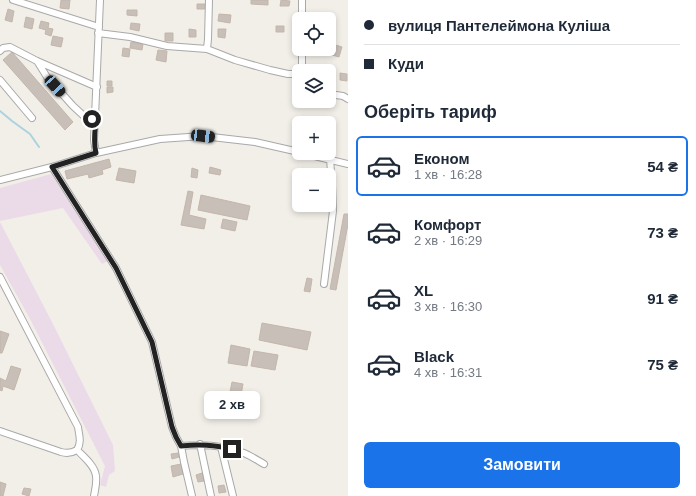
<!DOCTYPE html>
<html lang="uk">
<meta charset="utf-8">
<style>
body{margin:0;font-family:Helvetica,sans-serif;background:#f2f2f3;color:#1f2937;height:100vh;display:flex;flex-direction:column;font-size:15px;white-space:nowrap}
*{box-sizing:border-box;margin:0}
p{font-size:13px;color:#747a83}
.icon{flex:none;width:22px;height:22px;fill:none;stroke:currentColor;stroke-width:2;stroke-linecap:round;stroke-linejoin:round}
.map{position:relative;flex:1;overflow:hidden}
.details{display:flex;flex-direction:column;background:#fff;width:348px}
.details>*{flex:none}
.hud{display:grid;align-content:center;height:88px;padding:0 16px;background:#fff}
.controls{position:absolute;left:292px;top:12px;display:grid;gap:8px}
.controls a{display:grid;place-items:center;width:44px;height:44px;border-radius:6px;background:#fff;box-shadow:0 2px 6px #0003;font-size:20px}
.end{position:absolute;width:18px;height:18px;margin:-9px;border:5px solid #222;background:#fff;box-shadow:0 0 0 2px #fff}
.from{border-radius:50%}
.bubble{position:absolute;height:28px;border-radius:6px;background:#fff;box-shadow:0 2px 6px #0003;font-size:13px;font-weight:700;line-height:28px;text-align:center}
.car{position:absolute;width:12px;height:24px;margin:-12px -6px;border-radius:5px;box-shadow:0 0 3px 1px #0007;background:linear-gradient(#222 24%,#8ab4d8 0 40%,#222 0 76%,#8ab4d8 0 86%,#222 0)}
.hud b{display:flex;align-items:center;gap:14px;height:38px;font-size:15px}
.hud b+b{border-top:1px solid #e0e1e3}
.hud i{width:10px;height:10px;background:#1f2937}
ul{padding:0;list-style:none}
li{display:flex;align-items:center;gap:12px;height:60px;margin:0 8px 6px;padding:0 8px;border:2px solid transparent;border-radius:6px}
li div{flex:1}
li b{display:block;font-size:15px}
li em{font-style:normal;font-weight:700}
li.selected{border-color:#1a73e8}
li>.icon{width:36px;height:36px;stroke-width:1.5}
h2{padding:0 16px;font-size:18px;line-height:48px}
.action{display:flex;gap:8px;margin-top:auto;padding:8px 16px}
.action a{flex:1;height:46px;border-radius:6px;background:#1a73e8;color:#fff;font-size:16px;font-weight:700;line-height:46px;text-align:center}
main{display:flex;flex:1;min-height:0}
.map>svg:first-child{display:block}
</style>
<main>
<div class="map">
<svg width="348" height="496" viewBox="0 0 348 496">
<rect width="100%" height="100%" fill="#f2efe9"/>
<!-- industrial -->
<path fill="#ebdbe8" d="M51 174 108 261 102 264 63 208 0 221V188Z
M0 222 53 324 113 445 115 471 109 475 106 487 100 485 105 466 30 319 0 265Z"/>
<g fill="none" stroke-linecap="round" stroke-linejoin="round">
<!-- stream -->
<path stroke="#aad3df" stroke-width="2" d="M0 111 12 121 30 134 39 147"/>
</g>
<!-- building -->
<path fill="#c7bfb8" stroke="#c4b6ab" d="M61 0H70L69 9 60 8Z
M251 0H268V5L251 4Z
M281 0 290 1 289 6H280Z
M197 4H205V9H197Z
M8 9 14 11 12 22 5 20Z
M127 10H137V16L127 15Z
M219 14 231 15 230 23 218 21Z
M26 17 34 19 32 29 24 27Z
M41 21 49 23 48 28 53 29 51 36 45 34 46 30 39 28Z
M131 23 140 24 139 31 130 29Z
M276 26H284V32H276Z
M189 29 196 30V37H189Z
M218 29H226L225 38 218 37Z
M165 33H173V41H165Z
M53 36 63 38 61 47 51 45Z
M131 42 143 44 142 50 130 48Z
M329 43 342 47 339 57 322 52 323 49H329Z
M123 48 130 49 129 57 122 56Z
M158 50 167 51 166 62 156 60Z
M12 52 73 122 65 130 3 60Z
M340 73 347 74V81L340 80Z
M107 81H112V86H107Z
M107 87H113V92L107 93Z
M109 159 111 167 102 170 103 174 89 178 88 174 67 179 65 171Z
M210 167 221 170 220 175 209 173Z
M119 168 136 171 134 183 116 180Z
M192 168 198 170 197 178 191 177Z
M188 191 193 192 189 215 206 219 204 229 181 225Z
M201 195 250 206 247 220 198 210Z
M344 214H348V224L336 290 330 289Z
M223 219 237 222 235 231 221 228Z
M307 278 312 279 310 292 304 291Z
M262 323 311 332 307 350 259 340Z
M0 331 9 334 2 353H0Z
M231 345 250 349 247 366 228 363Z
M254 351 278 355 275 370 251 366Z
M11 366 21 369 14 390 3 386 2 391 0 390V378L6 381Z
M232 382 243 384 241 395 234 398 229 397Z
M178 453 179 457 172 459 171 454Z
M181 464 183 474 173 477 171 466Z
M202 473 204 481 198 482 196 475Z
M0 482 6 484 3 496H0Z
M224 485 226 492 219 493 218 486Z
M24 488 31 489 29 496 22 494Z"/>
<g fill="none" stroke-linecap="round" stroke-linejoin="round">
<!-- minor casing -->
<g stroke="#a9a9a9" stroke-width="8">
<path id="minor" d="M13 0 99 27
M302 0V19
M98 33 130 37 167 46 207 49 235 60 270 70 288 74H294L299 72
M207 49 208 39 209 0
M302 49V71
M0 51 3 48 10 47 37 61 97 87
M37 61 47 77 73 106 85 117 96 120
M0 80 32 118
M329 94 343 96 348 99
M96 153 94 140 100 0
M302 153 348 164
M52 167 116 268 152 342 172 427 176 437 181 446C202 444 224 445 244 453 251 456 257 460 264 464
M0 180 52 167 96 153 160 139 203 136 255 142 299 152
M0 277 78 427C79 435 82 442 77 450
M324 284 333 211 332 185 330 159
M0 431 61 452C68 454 72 453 77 450
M200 444 211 496
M181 446 184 462 192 496
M221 447 233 496
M77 450C84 457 95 466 96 476 97 483 95 490 94 496"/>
</g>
<!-- minor -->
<use href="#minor" stroke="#fff" stroke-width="6"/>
</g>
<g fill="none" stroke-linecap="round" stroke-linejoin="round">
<!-- route -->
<path stroke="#222" stroke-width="5" d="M92 119 96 120C95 131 93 142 96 153L52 167 116 268 152 342 172 427 176 437 181 446C201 444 213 445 232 449"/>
</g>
</svg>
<div class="controls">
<a><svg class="icon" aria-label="locate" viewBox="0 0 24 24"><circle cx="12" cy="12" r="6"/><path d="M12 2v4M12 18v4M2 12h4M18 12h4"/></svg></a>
<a><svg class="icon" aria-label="layers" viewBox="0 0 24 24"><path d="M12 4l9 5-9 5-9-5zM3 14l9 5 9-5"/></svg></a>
<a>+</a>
<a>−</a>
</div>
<i class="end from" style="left:92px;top:119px"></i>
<i class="end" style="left:232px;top:449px"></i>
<div class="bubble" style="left:204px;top:391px;width:56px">2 хв</div>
<i class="car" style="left:55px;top:86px;rotate:138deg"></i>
<i class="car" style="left:203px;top:136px;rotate:97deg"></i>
</div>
<section class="details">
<div class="hud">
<b><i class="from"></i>вулиця Пантелеймона Куліша</b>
<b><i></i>Куди</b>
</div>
<h2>Оберіть тариф</h2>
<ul>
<li class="selected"><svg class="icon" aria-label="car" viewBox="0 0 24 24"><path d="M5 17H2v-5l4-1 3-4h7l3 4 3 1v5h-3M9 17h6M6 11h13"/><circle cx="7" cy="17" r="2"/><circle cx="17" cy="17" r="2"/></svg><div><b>Економ</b><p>1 хв · 16:28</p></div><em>54 ₴</em></li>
<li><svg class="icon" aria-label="car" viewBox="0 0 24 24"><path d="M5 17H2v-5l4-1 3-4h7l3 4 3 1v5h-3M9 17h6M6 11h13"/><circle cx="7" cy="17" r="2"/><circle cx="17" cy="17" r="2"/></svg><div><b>Комфорт</b><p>2 хв · 16:29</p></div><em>73 ₴</em></li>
<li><svg class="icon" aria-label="car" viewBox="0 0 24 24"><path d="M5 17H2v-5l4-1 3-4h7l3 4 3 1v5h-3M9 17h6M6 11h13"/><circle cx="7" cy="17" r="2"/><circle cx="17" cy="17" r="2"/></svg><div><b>XL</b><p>3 хв · 16:30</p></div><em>91 ₴</em></li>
<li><svg class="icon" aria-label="car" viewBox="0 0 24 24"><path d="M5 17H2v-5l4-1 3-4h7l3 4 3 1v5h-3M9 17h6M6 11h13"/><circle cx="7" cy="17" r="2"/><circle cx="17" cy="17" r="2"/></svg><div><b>Black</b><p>4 хв · 16:31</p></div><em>75 ₴</em></li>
</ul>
<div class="action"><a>Замовити</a></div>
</section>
</main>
